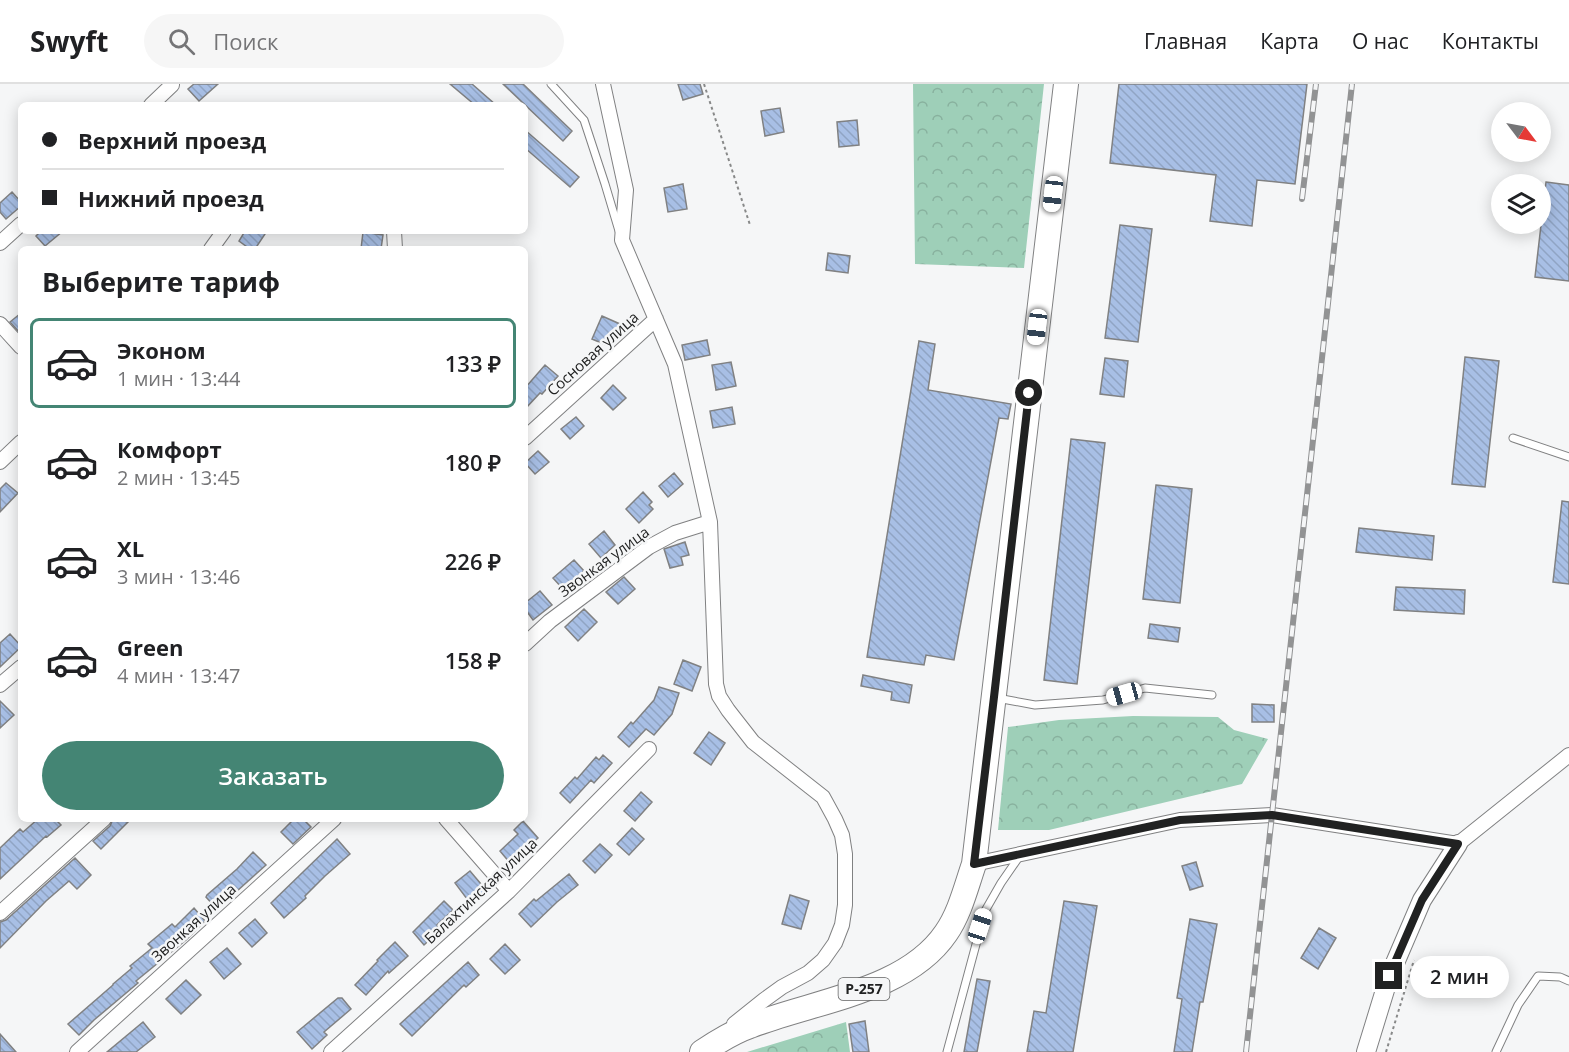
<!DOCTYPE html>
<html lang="ru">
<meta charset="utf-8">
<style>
body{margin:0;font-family:"Open Sans",sans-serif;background:#f6f6f6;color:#202124;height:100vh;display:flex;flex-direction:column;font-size:22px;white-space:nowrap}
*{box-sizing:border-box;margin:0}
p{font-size:20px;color:#757577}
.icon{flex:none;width:33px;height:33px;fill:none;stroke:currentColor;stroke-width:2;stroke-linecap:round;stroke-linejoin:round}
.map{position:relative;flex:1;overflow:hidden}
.sheet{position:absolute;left:18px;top:162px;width:510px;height:576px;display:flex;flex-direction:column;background:#fff;border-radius:9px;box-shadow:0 3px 15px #0003}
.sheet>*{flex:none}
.top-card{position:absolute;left:18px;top:18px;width:510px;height:132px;border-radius:9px;box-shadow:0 3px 15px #0003;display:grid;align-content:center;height:132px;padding:0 24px;background:#fff}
.needle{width:39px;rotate:122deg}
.buttons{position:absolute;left:1491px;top:18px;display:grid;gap:12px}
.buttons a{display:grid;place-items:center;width:60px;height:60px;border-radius:50%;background:#fff;box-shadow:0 3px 15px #0003;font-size:30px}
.end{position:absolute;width:27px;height:27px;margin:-14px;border:8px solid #212222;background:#fff;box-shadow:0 0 0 3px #fff}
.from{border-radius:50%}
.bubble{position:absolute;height:42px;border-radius:21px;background:#fff;box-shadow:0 3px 15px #0003;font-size:20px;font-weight:600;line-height:42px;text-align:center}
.car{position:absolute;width:18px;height:36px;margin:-18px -9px;border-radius:8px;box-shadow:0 0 4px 2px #0007;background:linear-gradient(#fff 24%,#345 0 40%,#fff 0 76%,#345 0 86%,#fff 0)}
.top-card b{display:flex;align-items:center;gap:21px;height:57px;font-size:22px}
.top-card b+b{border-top:2px solid #e0e0e0}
.top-card i{width:15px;height:15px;background:#202124}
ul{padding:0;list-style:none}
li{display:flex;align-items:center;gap:18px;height:90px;margin:0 12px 9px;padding:0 12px;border:3px solid transparent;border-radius:9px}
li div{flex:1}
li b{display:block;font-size:22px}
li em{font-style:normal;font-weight:600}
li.current{border-color:#448574}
li>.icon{width:54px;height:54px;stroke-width:1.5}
h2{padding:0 24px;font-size:27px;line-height:72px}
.cta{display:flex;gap:12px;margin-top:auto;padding:12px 24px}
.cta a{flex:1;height:69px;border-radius:36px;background:#448574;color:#fff;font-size:24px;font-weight:600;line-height:69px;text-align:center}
header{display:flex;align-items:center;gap:36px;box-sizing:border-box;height:84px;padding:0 30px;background:#fff;border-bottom:2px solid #e0e0e0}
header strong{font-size:28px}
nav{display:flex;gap:33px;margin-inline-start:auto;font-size:21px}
.search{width:420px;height:54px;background:#f6f6f6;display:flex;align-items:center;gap:15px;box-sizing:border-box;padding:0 21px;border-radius:33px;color:#757577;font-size:22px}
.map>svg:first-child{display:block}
</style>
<header>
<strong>Swyft</strong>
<div class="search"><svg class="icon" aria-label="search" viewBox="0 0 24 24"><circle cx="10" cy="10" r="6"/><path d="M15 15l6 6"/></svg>Поиск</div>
<nav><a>Главная</a><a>Карта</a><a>О нас</a><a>Контакты</a></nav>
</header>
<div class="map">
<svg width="1569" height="968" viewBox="0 0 1569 968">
<defs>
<pattern id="forest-crowns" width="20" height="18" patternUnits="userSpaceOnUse" patternTransform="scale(1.5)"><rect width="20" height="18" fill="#9ecfb8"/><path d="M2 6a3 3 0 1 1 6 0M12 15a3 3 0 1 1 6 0" fill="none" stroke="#88b19e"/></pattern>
<pattern id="building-back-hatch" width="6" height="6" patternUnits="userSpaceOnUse" patternTransform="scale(1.5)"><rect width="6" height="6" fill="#a8bfe5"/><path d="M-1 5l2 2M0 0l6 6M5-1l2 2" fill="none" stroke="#90a4c4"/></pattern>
</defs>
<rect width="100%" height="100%" fill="#f5f6f7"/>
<!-- forest -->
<path fill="url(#forest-crowns)" d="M913 0H1044L1024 184 915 180Z
M1133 632 1218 633 1234 646 1268 655 1242 700 1049 746H998L1008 643 1059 636Z
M846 938 850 968H747Z"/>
<!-- building -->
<path fill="url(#building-back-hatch)" stroke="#808182" stroke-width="1.5" d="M194 0H218L199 17 188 5Z
M450 0H472L496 21H475Z
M503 0H523L572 47 563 57Z
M678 0H700L703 10 683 16Z
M1119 0H1307L1295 100 1257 96 1252 142 1210 137 1216 91 1110 79Z
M780 24 784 48 765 52 761 27Z
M857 36 859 61 839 63 837 38Z
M525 46 579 93 570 103 525 64Z
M1546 98 1569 101V197L1535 193Z
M683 100 687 125 668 128 664 104Z
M12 108 21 118V122L6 135 0 128V119Z
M1120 141 1152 145 1138 258 1105 254Z
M41 147H63L45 162 36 152Z
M245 147H267L255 165H250L239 157Z
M363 148 383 151 381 165H361Z
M828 169 850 172 848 189 826 186Z
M21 229V250L10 238Z
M602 232 620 240 611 263 592 255Z
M707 256 710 271 685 276 682 261Z
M919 257 935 260 928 306 1011 320 1008 335 999 334 954 576 926 571 924 581 867 573Z
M1465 273 1499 277 1485 403 1452 400Z
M1105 274 1128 277 1124 313 1100 310Z
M731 278 736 302 716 306 712 281Z
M545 281 558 292 542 310 540 309 525 325V304Z
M613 301 626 314 613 326 601 314Z
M732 323 735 340 713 344 710 327Z
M576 333 584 342 570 355 561 345Z
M1071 355 1105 359 1077 600 1044 596Z
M538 367 549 378 535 390 525 379Z
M674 389 683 400 668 413 659 402Z
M6 399 18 409 0 428V405Z
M1156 401 1192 405 1180 519 1143 515Z
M643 408 652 418 649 421 653 425 639 439 626 425Z
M1562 417 1569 418V500L1553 498Z
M1359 444 1434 452 1432 476 1356 468Z
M604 447 615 461 601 474 589 460Z
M685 458 689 471 681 473 683 481 670 484 664 465Z
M574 476 584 487 563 505 553 494Z
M624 493 635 505 618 520 606 508Z
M1396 503 1465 506 1464 530 1394 526Z
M540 507 552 521 533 536 525 525V519Z
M584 525 597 538 578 557 565 543Z
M1150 540 1180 544 1178 558 1148 554Z
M10 550 21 562V563L0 583V559Z
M683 576 701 583 692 607 674 600Z
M863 591 912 601 909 619 891 616 892 608 861 602Z
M659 603 679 609 672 630 654 651 646 645 629 663 618 653 631 638 633 640 654 616Z
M0 617 14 631 0 644Z
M1252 620 1274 621V638H1252Z
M709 648 725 659 711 681 694 669Z
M603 671 612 679 594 699 591 696 570 719 560 709 575 693 577 695 596 673 599 676Z
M641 708 652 718 635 737 624 727Z
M38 735H55L61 741 47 753 46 752 0 795V764L20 745 23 748Z
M113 735H131L101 765 93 757 110 742Z
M294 735H303L311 743 293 760 281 748Z
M523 737 538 754 510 779 500 767 518 750 514 746Z
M632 744 644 755 629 771 617 760Z
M337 755 350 770 325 792 305 812 306 814 284 834 271 819Z
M600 760 612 771 595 789 583 777Z
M253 768 266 781 217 825 206 813 207 811 237 785Z
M75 774 91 791 77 805 69 797 46 817 0 864V838L6 836Z
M1196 778 1203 802 1190 806 1182 782Z
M470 787 486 806 470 819 455 799Z
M569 790 578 801 557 818 531 843 519 830 534 815 536 817Z
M790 811 809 817 801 845 782 840Z
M444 817 453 826 437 841 440 846 424 861 413 848Z
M1064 817 1097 822 1073 968H1027L1034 927 1046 929Z
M194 824 205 837 186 856 136 897 138 899 94 936 79 951 68 940 113 901V900L132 884 130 882 152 864 148 860 172 840 175 843Z
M255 835 267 849 252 863 239 849Z
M1190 835 1217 840 1203 918H1200L1192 968H1174L1182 915 1177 914Z
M1319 844 1336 854 1318 885 1301 874Z
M395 858 408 872 389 889 388 887 366 911 355 901 378 877 377 876Z
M505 860 520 876 505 890 490 875Z
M227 864 241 880 224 895 210 878Z
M468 878 479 891 466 903 464 901 412 952 400 940Z
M977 895 990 897 977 968H964Z
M186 896 201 911 181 930 166 915Z
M338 914H342L351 925 324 948 327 951 312 965 297 948Z
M865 937 869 968H853L849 940Z
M143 938 155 953 136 968H107Z
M0 950 16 968H0Z"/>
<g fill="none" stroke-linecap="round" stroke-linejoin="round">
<!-- service casing -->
<g stroke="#808182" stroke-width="9">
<path id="service" d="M551 0 584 36 605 100 619 147
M1513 354 1569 373
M997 614 1035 621 1103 616 1145 604 1212 611
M947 968 985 827 1001 799 1019 773
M1496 968 1518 921 1538 892 1560 893 1569 897"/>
</g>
<!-- minor casing -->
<g stroke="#808182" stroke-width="16">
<path id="minor" d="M603 0 626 106 622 156 675 280 710 438 716 600 719 612 728 626 753 658 823 713 835 735 842 751 845 770V821L842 841 835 859 823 876 808 889 782 903 764 916 734 940
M151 21 172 1
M394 147 395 165
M0 159 21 140
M211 165 224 147
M0 240 21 263
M525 354 656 235
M0 378 21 358
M525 560 550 537 649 463 675 449 710 438
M0 601 21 583
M446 735 509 807
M974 780 1180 736 1272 731 1458 760 1569 671
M0 829 104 735
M77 968 334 735
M331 968 509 807 649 665"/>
</g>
<!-- tertiary casing -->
<g stroke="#808182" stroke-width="20">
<path id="tertiary" d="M1366 968 1389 893 1422 816 1458 760"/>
</g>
<!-- trunk casing -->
<g stroke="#808182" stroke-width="26">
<path id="trunk" d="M702 968C717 958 733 948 750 942 813 917 906 908 946 849 960 829 966 803 974 780L1066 0"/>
</g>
<!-- path -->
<path stroke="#888989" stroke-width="2" stroke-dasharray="3 3" stroke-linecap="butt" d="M704 0 750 141
M1386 968 1414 876"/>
<!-- service -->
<use href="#service" stroke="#fff" stroke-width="7"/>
<!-- minor -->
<use href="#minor" stroke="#fff" stroke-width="14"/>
<!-- tertiary -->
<use href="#tertiary" stroke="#fff" stroke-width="18"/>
<!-- trunk -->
<use href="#trunk" stroke="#fff" stroke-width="24"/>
<!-- rail casing -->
<g stroke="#929394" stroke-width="6">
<path id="rail" d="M1302 115 1316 0
M1246 968 1352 0"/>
</g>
<!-- rail -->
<use href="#rail" stroke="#f5f6f7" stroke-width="4" stroke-dasharray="11" stroke-linecap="butt"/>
</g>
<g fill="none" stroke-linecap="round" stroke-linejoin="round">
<!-- route -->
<path stroke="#212222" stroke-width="8" d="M1029 309 994 613 974 780 1180 736 1272 731 1458 760 1422 816 1389 892"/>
</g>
<g text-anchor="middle" stroke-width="5" stroke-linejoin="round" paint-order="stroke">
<!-- shield labels -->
<rect fill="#f5f6f7" stroke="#616262" stroke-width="1.5" x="838.5" y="894" width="51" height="22" rx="4.5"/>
<g font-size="14" font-weight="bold" fill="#212222">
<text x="864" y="910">Р-257</text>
</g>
<!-- street labels -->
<g font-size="15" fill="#212222" stroke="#f5f6f7">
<text transform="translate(593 270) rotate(-42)" y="5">Сосновая улица</text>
<text transform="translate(604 478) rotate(-36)" y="5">Звонкая улица</text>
<text transform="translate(481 807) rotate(-43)" y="5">Балахтинская улица</text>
<text transform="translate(194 839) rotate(-42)" y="5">Звонкая улица</text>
</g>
</g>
</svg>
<div class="buttons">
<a><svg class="needle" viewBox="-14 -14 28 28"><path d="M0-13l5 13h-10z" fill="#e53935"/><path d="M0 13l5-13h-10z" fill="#757577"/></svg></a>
<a><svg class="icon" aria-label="layers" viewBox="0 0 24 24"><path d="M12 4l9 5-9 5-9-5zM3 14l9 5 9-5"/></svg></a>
</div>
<i class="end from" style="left:1029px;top:309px"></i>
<i class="end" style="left:1389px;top:892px"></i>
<div class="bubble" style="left:1410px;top:872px;width:99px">2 мин</div>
<i class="car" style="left:1053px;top:110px;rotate:187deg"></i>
<i class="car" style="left:1037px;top:243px;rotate:187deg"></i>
<i class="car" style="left:1124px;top:610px;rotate:254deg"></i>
<i class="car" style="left:980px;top:842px;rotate:18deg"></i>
<div class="top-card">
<b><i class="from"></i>Верхний проезд</b>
<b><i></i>Нижний проезд</b>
</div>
<section class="sheet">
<h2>Выберите тариф</h2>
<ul>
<li class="current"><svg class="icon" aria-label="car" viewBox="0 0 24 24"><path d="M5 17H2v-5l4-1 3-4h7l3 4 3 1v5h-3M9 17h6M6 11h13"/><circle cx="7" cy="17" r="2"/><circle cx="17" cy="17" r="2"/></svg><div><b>Эконом</b><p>1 мин · 13:44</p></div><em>133 ₽</em></li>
<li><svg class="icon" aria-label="car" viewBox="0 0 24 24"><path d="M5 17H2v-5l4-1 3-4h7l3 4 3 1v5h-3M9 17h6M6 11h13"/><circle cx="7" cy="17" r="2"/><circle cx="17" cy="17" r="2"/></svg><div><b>Комфорт</b><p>2 мин · 13:45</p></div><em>180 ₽</em></li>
<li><svg class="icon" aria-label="car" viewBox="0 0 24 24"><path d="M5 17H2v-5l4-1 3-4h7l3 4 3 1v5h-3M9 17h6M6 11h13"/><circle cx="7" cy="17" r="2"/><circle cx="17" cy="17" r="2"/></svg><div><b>XL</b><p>3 мин · 13:46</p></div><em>226 ₽</em></li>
<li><svg class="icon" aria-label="car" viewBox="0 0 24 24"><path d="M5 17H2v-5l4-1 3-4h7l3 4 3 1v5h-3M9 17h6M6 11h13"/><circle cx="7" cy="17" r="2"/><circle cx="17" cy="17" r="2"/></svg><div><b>Green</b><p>4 мин · 13:47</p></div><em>158 ₽</em></li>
</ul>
<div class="cta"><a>Заказать</a></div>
</section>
</div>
